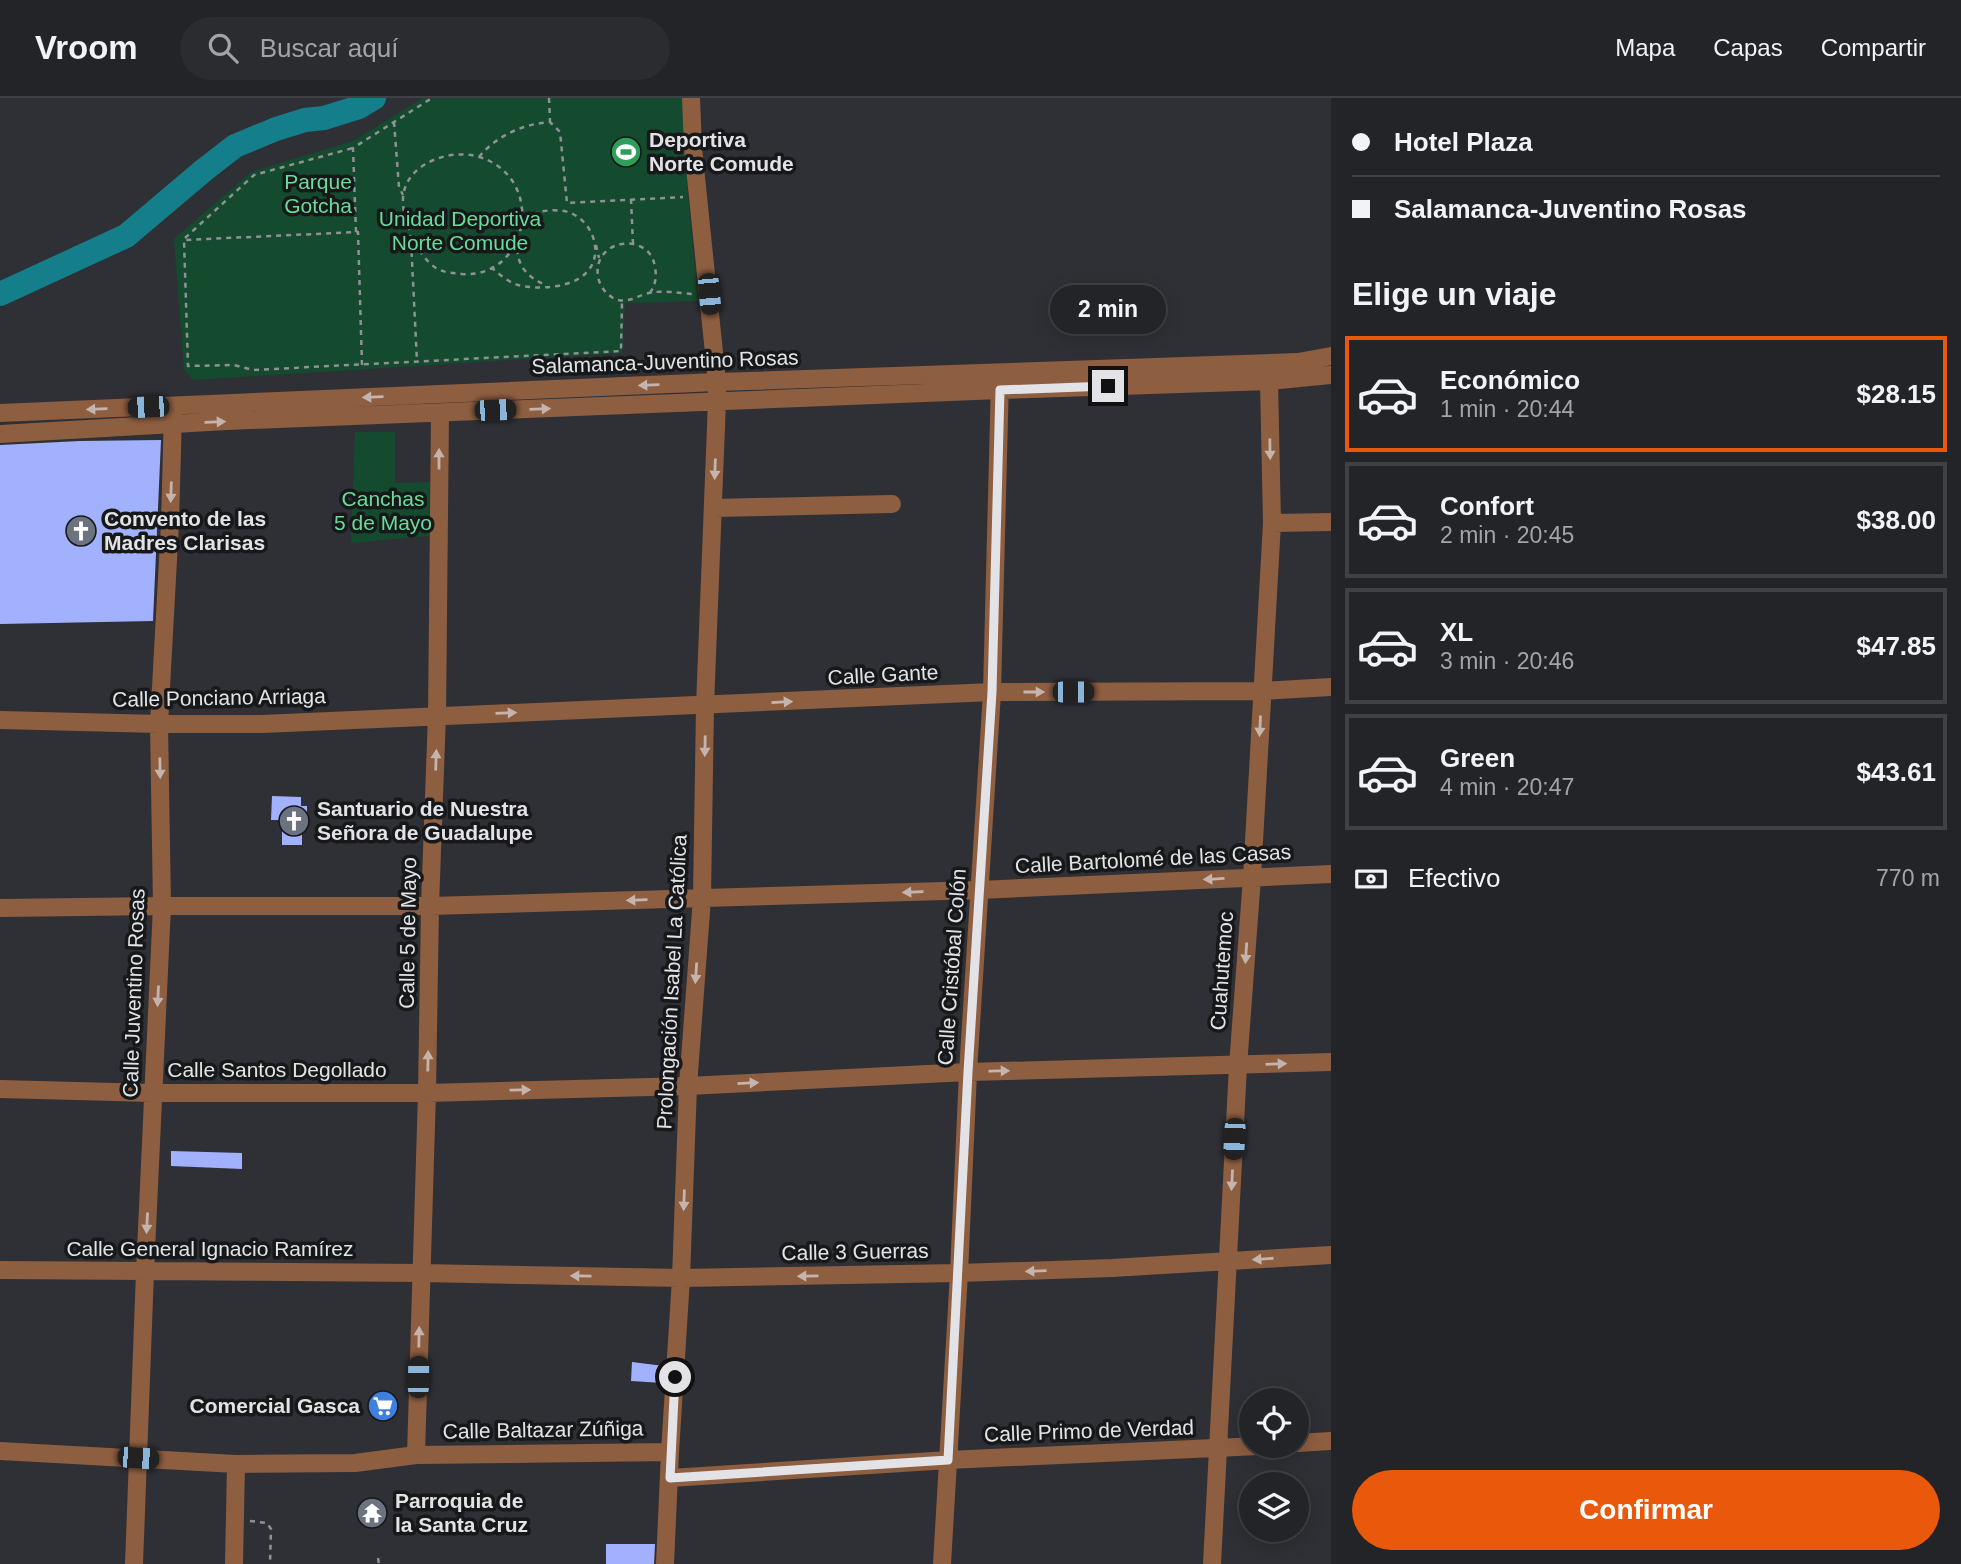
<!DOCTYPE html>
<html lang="es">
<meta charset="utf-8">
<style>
body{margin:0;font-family:Helvetica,sans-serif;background:#2b2c30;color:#f1f3f6;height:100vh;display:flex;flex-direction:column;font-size:26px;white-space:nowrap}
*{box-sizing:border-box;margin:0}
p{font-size:23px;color:#a3a4a8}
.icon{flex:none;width:38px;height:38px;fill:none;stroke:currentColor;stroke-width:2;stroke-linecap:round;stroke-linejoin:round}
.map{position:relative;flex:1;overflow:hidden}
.sheet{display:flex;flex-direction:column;background:#232428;width:630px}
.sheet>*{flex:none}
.top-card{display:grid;align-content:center;height:154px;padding:0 21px;background:#232428}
.buttons{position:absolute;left:1239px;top:1290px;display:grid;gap:14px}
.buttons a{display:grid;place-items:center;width:70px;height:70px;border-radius:50%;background:#232428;box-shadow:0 4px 18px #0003,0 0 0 2px #404145;font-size:35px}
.end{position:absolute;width:32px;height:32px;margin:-16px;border:9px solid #e3e3e7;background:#111;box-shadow:0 0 0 4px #111}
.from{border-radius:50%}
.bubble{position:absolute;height:49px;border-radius:24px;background:#232428;box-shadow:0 4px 18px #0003,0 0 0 2px #404145;font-size:23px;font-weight:800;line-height:49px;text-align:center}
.car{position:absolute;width:21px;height:42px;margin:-21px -10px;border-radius:9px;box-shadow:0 0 5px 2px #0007;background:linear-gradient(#222 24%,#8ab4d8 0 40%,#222 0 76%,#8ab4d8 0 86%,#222 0)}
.top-card b{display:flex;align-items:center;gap:24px;height:66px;font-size:26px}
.top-card b+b{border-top:2px solid #404145}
.top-card i{width:18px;height:18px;background:#f1f3f6}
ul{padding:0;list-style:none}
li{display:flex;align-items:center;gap:21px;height:116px;margin:0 14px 10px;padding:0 7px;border:4px solid #404145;border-radius:0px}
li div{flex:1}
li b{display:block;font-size:26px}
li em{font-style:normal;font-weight:800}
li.on{border-color:#ea580c}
li>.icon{width:63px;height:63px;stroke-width:1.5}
h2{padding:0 21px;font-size:32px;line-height:84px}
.pay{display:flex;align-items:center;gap:18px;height:77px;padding:0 21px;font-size:26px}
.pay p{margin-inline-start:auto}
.action{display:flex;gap:14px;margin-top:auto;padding:14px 21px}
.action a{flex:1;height:80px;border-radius:42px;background:#ea580c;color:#fff;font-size:28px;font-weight:800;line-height:80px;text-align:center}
header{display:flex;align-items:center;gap:42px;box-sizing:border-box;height:98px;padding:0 35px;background:#232428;border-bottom:2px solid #404145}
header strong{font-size:33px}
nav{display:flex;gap:38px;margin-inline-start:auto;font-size:24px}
.search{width:490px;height:63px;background:#2b2c30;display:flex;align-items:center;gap:18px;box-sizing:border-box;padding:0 24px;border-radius:38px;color:#a3a4a8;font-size:26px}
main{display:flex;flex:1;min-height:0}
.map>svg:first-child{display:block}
</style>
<header>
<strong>Vroom</strong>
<div class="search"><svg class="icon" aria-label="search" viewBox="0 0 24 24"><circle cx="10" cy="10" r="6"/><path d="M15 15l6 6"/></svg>Buscar aquí</div>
<nav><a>Mapa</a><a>Capas</a><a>Compartir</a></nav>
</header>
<main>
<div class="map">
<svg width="1331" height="1466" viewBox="0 0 1331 1466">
<rect width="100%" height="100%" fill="#2f3035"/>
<!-- green -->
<path fill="#144b2e" d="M423 0H684L688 98 698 203 625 205 622 255 193 282 184 271 174 141 251 74 353 43Z
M355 334H395V385L430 384 429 438 351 445Z"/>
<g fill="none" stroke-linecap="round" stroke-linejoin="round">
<!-- river -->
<path stroke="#147e8a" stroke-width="24" d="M0 196 126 138 204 72 235 48 276 31 305 22 324 20 359 9 374 0"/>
</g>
<!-- building -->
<path fill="#a1b1fd" d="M161 342 153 523 0 526V347L80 343Z
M272 698 301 699V708H307V724H302V747H282V722H271Z
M171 1053 242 1055V1071L171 1068Z
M632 1264 664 1268 663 1285 631 1283Z
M606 1446H655L654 1466H606Z"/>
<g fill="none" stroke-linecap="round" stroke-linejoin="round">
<!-- path -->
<path stroke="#909095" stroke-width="2.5" stroke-dasharray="5 5" stroke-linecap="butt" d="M549 0 550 24
M394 24 399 89 403 97
M479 59C496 38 523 26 550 24L560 34 567 105 683 99
M631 101 633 146
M356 134 353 50 432 0
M185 140 254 77 353 50
M518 141C514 163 525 179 546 187
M411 142C410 127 402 116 403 101 404 67 447 51 476 58 548 77 530 181 462 176 453 175 444 175 436 170 426 164 419 151 411 142L417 264
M596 147 599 160
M491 169C499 176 508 184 518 187 537 192 570 190 585 176 607 156 591 118 564 113 550 111 534 113 523 122
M650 195C655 187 657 180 655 169 650 133 592 140 598 179 600 188 605 195 613 200 626 207 636 198 649 195 661 192 679 195 692 196
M362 267 358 134 184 142 188 268 234 267 253 272 621 253 622 203
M250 1423 267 1425 271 1431 270 1466
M378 1460 379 1466"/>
<!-- minor -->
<path stroke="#8e5e40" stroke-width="18" d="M0 315 717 284 1298 264 1331 258
M0 336 226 323 1000 292 1269 283 1331 277
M714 410 892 406
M1272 425 1331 424
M0 622 159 626H262L992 594 1261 593 1331 589
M0 810 162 808H430L979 792 1331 776
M0 991 153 995H427L688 988 968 974 1331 964
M0 1172 421 1175 681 1180 959 1175 1112 1170 1331 1157
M1297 1345 1331 1343
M0 1353 236 1366 355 1365 416 1357 670 1354
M416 1357 427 995 430 808 437 617 440 315
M670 1380 948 1362 1259 1348
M134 1466 145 1174 162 808 159 626 170 425 173 315
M234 1466 236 1366
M665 1466 670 1354 681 1180 688 988 702 800 705 608 717 303V284L693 50 691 0
M942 1466 959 1175 968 974 992 594 1000 281
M1212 1466 1238 968 1252 779 1272 425 1269 283"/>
</g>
<!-- one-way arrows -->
<defs><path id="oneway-solid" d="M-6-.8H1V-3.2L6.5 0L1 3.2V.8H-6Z" transform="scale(1.75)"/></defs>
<g fill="#c5b4ad">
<use href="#oneway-solid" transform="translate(649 287) rotate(178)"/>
<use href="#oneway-solid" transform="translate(373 299) rotate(178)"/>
<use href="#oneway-solid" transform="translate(97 311) rotate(178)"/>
<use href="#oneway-solid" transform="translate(540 311) rotate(-2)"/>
<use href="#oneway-solid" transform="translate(215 324) rotate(-2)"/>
<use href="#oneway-solid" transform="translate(1270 351) rotate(89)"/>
<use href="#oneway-solid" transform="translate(439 361) rotate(-90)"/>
<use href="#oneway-solid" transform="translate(715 371) rotate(92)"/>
<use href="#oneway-solid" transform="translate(171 394) rotate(92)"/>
<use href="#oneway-solid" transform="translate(1034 594)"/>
<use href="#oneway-solid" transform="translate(782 604) rotate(-3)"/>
<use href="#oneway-solid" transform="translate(506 615) rotate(-2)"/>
<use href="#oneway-solid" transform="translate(1260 628) rotate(93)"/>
<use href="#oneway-solid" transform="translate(705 648) rotate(91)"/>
<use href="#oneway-solid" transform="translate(436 662) rotate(-88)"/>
<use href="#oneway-solid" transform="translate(160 670) rotate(89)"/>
<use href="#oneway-solid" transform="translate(1214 781) rotate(177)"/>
<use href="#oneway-solid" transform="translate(913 794) rotate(178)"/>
<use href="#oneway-solid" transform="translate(637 802) rotate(178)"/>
<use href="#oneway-solid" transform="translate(1246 855) rotate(94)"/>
<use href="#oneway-solid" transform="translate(696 875) rotate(94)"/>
<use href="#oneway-solid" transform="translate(158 898) rotate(93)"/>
<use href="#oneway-solid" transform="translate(428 963) rotate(-89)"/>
<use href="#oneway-solid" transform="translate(1276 966) rotate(-2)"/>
<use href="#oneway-solid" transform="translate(999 973) rotate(-1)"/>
<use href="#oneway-solid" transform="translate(748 985) rotate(-3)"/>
<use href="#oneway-solid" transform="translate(520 992) rotate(-1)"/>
<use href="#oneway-solid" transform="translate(1232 1082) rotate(93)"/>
<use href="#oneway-solid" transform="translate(684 1102) rotate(92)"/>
<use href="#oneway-solid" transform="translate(147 1125) rotate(93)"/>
<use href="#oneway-solid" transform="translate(1263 1161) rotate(176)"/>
<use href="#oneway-solid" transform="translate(1036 1173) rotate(178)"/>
<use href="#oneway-solid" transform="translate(581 1178) rotate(-179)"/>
<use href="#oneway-solid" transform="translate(808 1178) rotate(179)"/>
<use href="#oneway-solid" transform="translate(419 1239) rotate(-89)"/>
</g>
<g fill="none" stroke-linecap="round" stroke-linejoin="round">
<!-- route -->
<path stroke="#e3e3e7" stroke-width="9" d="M675 1279 670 1380 948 1362 968 974 992 594 1000 292 1108 288"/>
</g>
<!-- icons -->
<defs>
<g id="stadium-disc" transform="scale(1.575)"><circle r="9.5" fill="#2e9e5b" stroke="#17181a"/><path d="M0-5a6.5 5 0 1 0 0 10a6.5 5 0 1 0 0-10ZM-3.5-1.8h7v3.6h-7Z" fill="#fff"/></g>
<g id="church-disc" transform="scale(1.575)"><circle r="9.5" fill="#6b7280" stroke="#17181a"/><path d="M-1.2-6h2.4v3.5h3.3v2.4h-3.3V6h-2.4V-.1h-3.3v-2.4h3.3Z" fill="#fff"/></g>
<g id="supermarket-disc" transform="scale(1.575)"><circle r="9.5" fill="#3f7fe0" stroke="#17181a"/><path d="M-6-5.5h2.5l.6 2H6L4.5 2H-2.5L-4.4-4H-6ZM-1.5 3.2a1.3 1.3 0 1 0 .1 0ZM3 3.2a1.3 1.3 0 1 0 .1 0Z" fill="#fff"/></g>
<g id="temple-disc" transform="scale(1.575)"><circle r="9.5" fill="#6b7280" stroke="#17181a"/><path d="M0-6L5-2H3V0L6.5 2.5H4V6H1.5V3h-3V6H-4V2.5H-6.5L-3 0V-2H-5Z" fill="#fff"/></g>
</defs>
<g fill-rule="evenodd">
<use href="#stadium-disc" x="626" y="54"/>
<use href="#church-disc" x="81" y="433"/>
<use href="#church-disc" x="294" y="723"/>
<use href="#supermarket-disc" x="383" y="1308"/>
<use href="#temple-disc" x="372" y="1415"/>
</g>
<g text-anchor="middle" stroke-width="7" stroke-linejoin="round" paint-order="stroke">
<!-- poi labels -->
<g font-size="21" font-weight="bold" fill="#e3e3e7" stroke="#17181a" text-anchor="start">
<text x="649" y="49">Deportiva<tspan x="649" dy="24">Norte Comude</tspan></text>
<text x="104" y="428">Convento de las<tspan x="104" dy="24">Madres Clarisas</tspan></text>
<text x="317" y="718">Santuario de Nuestra<tspan x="317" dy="24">Señora de Guadalupe</tspan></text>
<text x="360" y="1315" text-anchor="end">Comercial Gasca</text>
<text x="395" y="1410">Parroquia de<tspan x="395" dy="24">la Santa Cruz</tspan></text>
</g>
<!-- park labels -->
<g font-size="21" fill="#6adc9a" stroke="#17181a">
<text x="318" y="91">Parque<tspan x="318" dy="24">Gotcha</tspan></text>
<text x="460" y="128">Unidad Deportiva<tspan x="460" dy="24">Norte Comude</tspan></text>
<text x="383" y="408">Canchas<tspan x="383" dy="24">5 de Mayo</tspan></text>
</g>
<!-- street labels -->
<g font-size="21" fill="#e3e3e7" stroke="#17181a">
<text transform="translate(665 264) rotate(-2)" y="7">Salamanca-Juventino Rosas</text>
<text transform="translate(883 577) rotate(-3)" y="7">Calle Gante</text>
<text transform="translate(219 600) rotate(-1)" y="7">Calle Ponciano Arriaga</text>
<text transform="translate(1153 761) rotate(-3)" y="7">Calle Bartolomé de las Casas</text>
<text transform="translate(408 835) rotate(-89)" y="7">Calle 5 de Mayo</text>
<text transform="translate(952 869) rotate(-86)" y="7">Calle Cristóbal Colón</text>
<text transform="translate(1222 873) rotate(-86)" y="7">Cuahutemoc</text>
<text transform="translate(672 884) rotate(-87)" y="7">Prolongación Isabel La Católica</text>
<text transform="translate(134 895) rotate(-88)" y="7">Calle Juventino Rosas</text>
<text x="277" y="979">Calle Santos Degollado</text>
<text x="210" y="1158">Calle General Ignacio Ramírez</text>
<text transform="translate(855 1154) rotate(-1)" y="7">Calle 3 Guerras</text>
<text transform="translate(543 1332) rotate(-1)" y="7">Calle Baltazar Zúñiga</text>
<text transform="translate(1089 1333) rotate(-2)" y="7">Calle Primo de Verdad</text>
</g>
</g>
</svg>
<div class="buttons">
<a><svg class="icon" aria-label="locate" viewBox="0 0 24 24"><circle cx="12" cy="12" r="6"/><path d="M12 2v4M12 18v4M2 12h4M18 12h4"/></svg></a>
<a><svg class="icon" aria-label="layers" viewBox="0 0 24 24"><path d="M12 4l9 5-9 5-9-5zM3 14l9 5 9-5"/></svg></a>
</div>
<i class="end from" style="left:675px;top:1279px"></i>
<i class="end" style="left:1108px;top:288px"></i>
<div class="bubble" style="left:1050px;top:187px;width:116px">2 min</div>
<i class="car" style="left:709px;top:196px;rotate:175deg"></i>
<i class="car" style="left:148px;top:309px;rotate:268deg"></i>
<i class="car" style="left:495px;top:312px;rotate:88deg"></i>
<i class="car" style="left:1073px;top:594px;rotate:90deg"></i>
<i class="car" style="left:1234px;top:1041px;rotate:183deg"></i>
<i class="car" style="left:418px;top:1279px;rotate:1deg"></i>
<i class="car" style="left:138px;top:1360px;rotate:94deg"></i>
</div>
<section class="sheet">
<div class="top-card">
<b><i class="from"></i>Hotel Plaza</b>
<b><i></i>Salamanca-Juventino Rosas</b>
</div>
<h2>Elige un viaje</h2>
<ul>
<li class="on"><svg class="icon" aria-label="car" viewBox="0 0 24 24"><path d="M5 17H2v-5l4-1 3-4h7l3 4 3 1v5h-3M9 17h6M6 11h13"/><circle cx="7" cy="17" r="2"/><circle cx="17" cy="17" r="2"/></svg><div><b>Económico</b><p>1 min · 20:44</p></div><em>$28.15</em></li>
<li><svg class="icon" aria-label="car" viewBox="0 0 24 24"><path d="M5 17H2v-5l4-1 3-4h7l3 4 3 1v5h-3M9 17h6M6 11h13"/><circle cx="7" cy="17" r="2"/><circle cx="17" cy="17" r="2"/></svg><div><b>Confort</b><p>2 min · 20:45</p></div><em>$38.00</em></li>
<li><svg class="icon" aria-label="car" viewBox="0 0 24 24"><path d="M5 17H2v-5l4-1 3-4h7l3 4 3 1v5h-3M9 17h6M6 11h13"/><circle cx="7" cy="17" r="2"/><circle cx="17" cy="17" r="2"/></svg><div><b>XL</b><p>3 min · 20:46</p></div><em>$47.85</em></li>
<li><svg class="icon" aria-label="car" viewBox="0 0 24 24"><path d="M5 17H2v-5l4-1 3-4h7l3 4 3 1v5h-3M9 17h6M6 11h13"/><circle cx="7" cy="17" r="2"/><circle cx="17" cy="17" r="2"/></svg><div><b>Green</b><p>4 min · 20:47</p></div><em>$43.61</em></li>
</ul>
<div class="pay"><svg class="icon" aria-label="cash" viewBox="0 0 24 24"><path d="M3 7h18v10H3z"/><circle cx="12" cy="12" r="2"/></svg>Efectivo<p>770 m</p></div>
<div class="action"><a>Confirmar</a></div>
</section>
</main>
